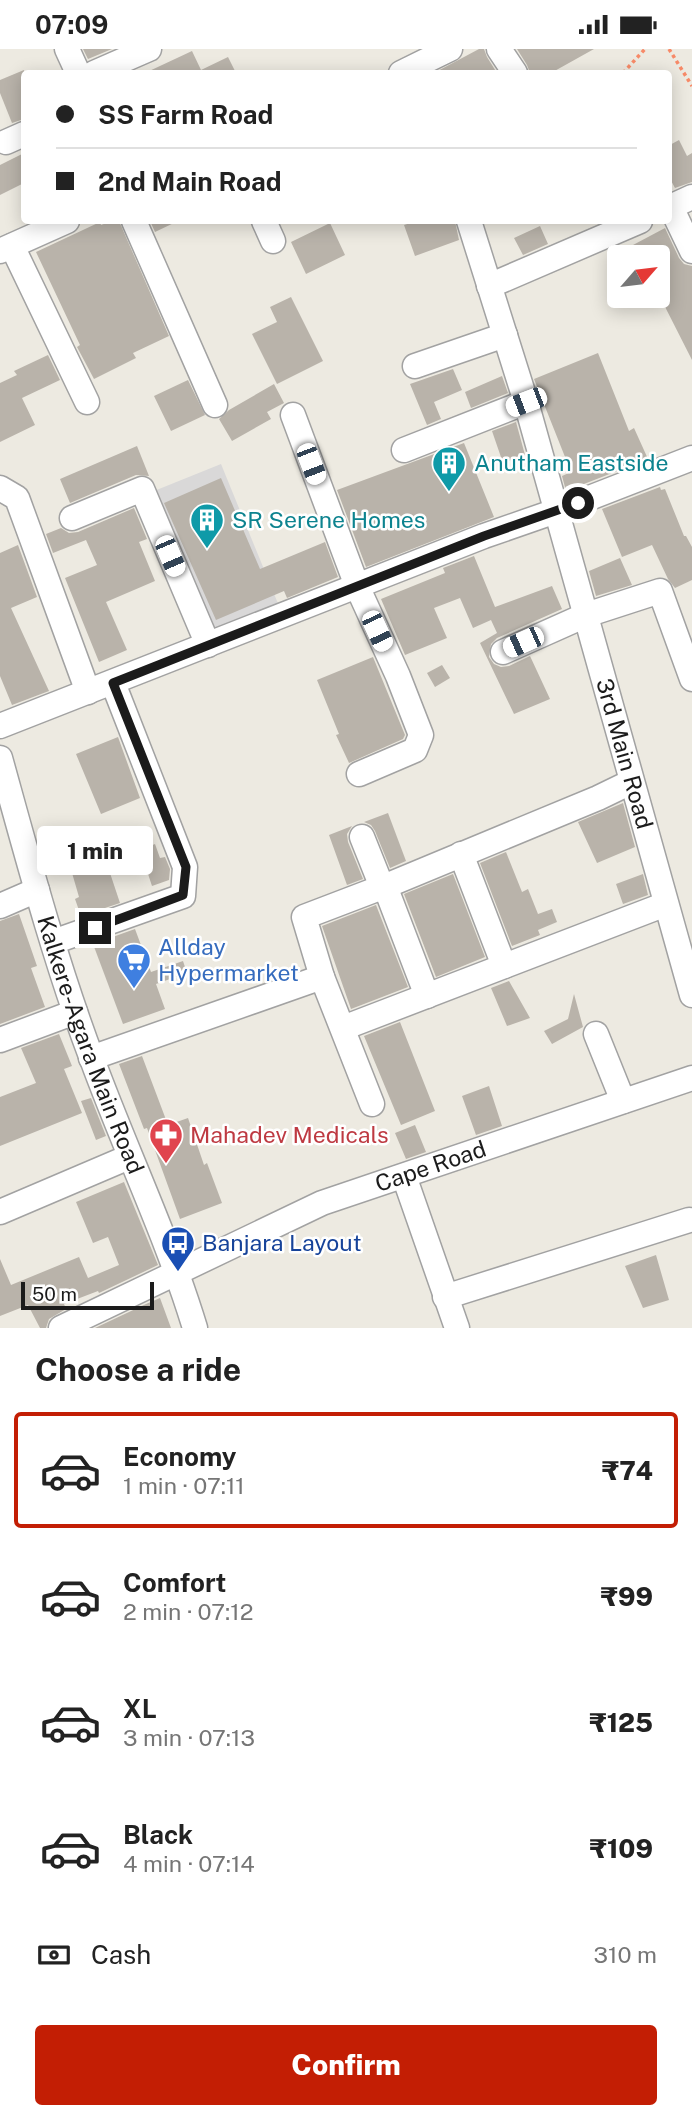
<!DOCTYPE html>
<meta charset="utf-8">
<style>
body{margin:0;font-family:"Public Sans",sans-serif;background:#f6f6f6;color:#222;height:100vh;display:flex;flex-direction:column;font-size:26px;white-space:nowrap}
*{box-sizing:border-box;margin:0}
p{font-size:23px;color:#767676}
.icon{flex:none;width:38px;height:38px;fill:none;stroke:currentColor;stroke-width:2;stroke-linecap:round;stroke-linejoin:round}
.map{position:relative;height:1279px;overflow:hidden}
.side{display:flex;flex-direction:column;background:#fff;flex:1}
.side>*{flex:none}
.guide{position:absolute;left:21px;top:21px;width:651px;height:154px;border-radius:7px;box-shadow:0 4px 18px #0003;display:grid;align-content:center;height:154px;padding:0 35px;background:#fff}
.needle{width:46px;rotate:62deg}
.tools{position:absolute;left:607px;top:196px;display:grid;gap:14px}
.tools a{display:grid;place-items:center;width:63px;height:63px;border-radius:7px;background:#fff;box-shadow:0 4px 18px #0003;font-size:35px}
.scale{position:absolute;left:21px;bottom:18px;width:133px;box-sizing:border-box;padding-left:7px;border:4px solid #1b1b1b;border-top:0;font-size:19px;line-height:24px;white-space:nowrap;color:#1b1b1b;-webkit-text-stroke:5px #fff;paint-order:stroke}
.end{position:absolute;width:32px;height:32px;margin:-16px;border:9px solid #1b1b1b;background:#fff;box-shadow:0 0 0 4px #fff}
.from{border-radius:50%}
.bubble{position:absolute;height:49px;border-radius:7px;background:#fff;box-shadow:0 4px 18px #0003;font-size:23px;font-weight:800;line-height:49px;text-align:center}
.car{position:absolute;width:21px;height:42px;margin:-21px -10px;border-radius:9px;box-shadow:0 0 5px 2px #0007;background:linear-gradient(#fff 24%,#345 0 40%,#fff 0 76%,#345 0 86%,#fff 0)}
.guide b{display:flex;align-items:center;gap:24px;height:66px;font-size:26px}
.guide b+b{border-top:2px solid #e0e0e0}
.guide i{width:18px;height:18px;background:#222}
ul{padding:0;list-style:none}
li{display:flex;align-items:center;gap:21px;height:116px;margin:0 14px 10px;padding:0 21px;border:4px solid transparent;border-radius:7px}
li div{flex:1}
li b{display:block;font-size:26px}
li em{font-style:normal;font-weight:800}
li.on{border-color:#c31e04}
li>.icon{width:63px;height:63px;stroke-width:1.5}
h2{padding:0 35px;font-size:32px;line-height:84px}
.pay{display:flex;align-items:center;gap:18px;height:77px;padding:0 35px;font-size:26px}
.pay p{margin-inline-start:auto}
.primary-button{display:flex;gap:14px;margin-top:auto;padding:14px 35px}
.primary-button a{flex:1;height:80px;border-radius:7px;background:#c31e04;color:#fff;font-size:28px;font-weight:800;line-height:80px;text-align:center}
.status{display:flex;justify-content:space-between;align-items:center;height:49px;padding:0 35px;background:#fff;direction:ltr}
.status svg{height:19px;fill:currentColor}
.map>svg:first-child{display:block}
</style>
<div class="status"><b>07:09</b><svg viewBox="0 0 49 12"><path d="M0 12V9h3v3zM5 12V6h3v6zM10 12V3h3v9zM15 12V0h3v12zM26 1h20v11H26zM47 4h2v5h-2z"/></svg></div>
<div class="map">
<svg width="692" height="1279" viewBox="0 0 692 1279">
<rect width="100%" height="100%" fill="#edeae1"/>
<!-- residential -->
<path fill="#d9d8d8" d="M221 415 279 557 213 585 154 442Z"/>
<!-- building -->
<path fill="#b9b3aa" d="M83 0H112L88 10Z
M479 0H484L487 8 497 24H434Z
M517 0H594L551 24H530L527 16Z
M192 2 201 21 228 8 236 24H145Z
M24 21V70L12 74 0 44V31Z
M679 91 687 107 692 104V133L675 139 668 126V97Z
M24 104V134L0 146V116Z
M112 172H119L169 287 133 304 136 309 94 330 77 298 80 296 36 203 100 173 101 176Z
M150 172H178L155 183Z
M417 172H455L459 191 415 207 404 176Z
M330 174 345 206 306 225 291 193Z
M540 177 548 195 523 206 514 189Z
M665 179 679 209 684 215 692 217V311L658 244V208H639L633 196Z
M291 248 323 312 277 335 252 285 277 273 270 258Z
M598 304 629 382 634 379 648 410 566 442 562 427 571 423 534 330Z
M48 306 60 331 22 349 35 376 0 393V334L17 326 14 322Z
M453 320 462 341 434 353 441 370 427 376 410 335Z
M502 327 508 344 471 359 465 343Z
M188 331 205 366 171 382 154 347Z
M274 335 284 354 267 363 271 370 232 392 219 370 229 361Z
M516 373 525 406 503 414 492 382Z
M464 394 494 468 366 518 337 441Z
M137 397 149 427 136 426 70 454 60 430Z
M221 429 260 520 325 493 338 528 287 549 284 542 216 571 164 454Z
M660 438 661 441 665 440 684 487H686L692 498V531L675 539 668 530 652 496 622 508 602 460Z
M134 459 147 490 139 493 155 532 106 553 127 601 99 613 65 529 97 516 86 491 53 504 46 485 61 479 69 484 78 483Z
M18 496 37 548 11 559 49 642 12 656 0 627V504Z
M474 507 495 558 552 537 562 560 497 589 491 595 489 608 494 615 501 618 509 617 530 607 550 650 514 665 480 594 497 584 491 571 473 579 460 549 434 559 447 589 405 606 381 550 445 524 443 519Z
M620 509 632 536 596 547 589 522Z
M373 608 405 686 403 690 349 714 336 686 339 685 317 631Z
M442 616 450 629 435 638 427 624Z
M118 688 140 749 101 765 76 705Z
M623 754 635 798 597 814 578 773Z
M388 764 406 812 390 819 375 782 371 776 364 773Z
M352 777 347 785 348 793 363 830 347 836 329 786Z
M155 795 160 809 165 808 170 820 169 831 152 837 140 801Z
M506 803 522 843 528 840 538 865 552 860 557 873 538 881 540 886 512 897 480 814Z
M104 806 120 854 81 867 75 850 79 848 70 817Z
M453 825 485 908 436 928 404 845Z
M643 825 648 846 623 855 616 835Z
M376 856 408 938 351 960 322 877Z
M19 865 37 917 31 919 45 958 0 975V872Z
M135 880 151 923 183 912 187 924 156 935 165 960 123 975 93 895Z
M509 932 530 969 507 977 491 939Z
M574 945 583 978 552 995 544 982 568 970Z
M400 973 435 1062 401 1076 364 987Z
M59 985 72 1017 64 1020 82 1064 0 1097V1048L36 1034 21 999Z
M142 1007 168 1076 188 1069 204 1116 207 1114 222 1154 180 1170 147 1079 144 1080 119 1015Z
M489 1037 502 1077 476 1086 462 1047Z
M91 1049 106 1087 96 1091 81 1052Z
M415 1076 426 1103 406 1110 395 1084Z
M124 1133 158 1216 99 1244 98 1242 64 1255 66 1260 49 1270 46 1279H40L28 1256 0 1267V1210L11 1236 79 1208 88 1229 119 1216 108 1188 93 1194 76 1153Z
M656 1206 669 1251 643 1259 625 1217Z
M160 1249 171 1279H95L146 1255Z"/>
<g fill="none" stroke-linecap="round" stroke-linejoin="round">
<!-- minor casing -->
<g stroke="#a2a2a2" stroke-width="27">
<g id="minor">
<path d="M67 0 78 24"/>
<path d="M499 0 515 24"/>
<path d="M94 24 149 0"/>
<path d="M401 24 450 0"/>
<path d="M6 93 24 85"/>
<path d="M671 158 692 202"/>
<path d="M668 159 692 148"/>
<path d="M134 172 215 356"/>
<path d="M264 172 273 192"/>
<path id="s1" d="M469 172 526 353 692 946"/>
<path d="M12 197 87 353"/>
<path d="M0 202 67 172"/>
<path d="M489 237 640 172"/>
<path d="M415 317 505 286"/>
<path d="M293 366 357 537 398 627 421 686 415 701 359 725"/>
<path d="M404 401 526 353"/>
<path d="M0 439 17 449 88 643"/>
<path d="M72 469 142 440 208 596"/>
<path d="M503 603 586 566 660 542 692 630"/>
<path d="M0 677 484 487 556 462 692 409"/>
<path id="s2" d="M0 709C28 810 55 912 92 1010 125 1100 167 1187 195 1279"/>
<path d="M362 788 382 838"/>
<path d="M461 805 504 917"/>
<path d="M385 837 427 947"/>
<path d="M0 857 37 841"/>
<path d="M53 893 183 847 185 818 113 634"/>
<path d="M322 928 304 868 393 834 598 749 631 733"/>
<path d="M343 979 666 855"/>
<path d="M596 985 623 1052"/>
<path d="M0 991 75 963"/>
<path d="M91 1009 322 928 372 1055"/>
<path d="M404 1127 457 1279"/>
<path d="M0 1163 129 1108"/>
<path d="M445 1248 689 1171"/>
<path id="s3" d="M61 1279 322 1154 692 1029"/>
</g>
</g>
<!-- path -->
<path stroke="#f78a68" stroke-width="3.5" stroke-dasharray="3.5 3.5" stroke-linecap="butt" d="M669 0 692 37
M623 24 645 0"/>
<!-- minor -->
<use href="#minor" stroke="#fff" stroke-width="24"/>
</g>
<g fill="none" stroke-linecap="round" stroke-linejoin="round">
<!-- route -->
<path stroke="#1b1b1b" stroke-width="9" d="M95 879 183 846 186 818 113 634 484 487 578 454"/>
</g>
<!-- icons -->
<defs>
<g id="building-pin" transform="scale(1.75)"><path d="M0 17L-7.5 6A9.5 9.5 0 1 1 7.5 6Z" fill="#0f9aa8" stroke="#fff"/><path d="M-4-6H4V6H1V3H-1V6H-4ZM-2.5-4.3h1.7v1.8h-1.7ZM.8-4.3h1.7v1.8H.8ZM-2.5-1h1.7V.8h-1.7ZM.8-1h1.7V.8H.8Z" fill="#fff"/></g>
<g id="supermarket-pin" transform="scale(1.75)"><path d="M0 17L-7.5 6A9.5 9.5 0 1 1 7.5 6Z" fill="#3f7fe0" stroke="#fff"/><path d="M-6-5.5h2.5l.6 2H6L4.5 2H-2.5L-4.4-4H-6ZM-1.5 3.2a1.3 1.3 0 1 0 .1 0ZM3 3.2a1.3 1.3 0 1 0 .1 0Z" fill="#fff"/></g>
<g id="pharmacy-pin" transform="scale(1.75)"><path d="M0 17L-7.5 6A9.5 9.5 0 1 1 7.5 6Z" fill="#e0444e" stroke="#fff"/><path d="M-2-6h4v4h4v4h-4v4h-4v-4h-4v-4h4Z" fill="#fff"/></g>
<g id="bus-pin" transform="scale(1.75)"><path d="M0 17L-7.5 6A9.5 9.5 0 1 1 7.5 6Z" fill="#1a4fb4" stroke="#fff"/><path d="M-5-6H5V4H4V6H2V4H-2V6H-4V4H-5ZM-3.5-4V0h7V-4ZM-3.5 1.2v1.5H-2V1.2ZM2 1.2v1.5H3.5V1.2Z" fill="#fff"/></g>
</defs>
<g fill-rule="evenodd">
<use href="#building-pin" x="449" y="414"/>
<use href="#building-pin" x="207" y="471"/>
<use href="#supermarket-pin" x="134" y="911"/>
<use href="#pharmacy-pin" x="166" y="1086"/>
<use href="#bus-pin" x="178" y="1194"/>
</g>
<g text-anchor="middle" stroke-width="5" stroke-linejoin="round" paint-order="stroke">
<!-- culture labels -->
<g font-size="23" fill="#0d838f" stroke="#fff" text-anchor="start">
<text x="474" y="422">Anutham Eastside</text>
<text x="232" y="479">SR Serene Homes</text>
</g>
<!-- street labels -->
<g font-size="23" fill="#1b1b1b" stroke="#fff">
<text dy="8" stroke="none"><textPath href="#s1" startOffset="555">3rd Main Road</textPath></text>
<text dy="8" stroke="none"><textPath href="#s2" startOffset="301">Kalkere-Agara Main Road</textPath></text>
<text dy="8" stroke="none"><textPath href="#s3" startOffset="404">Cape Road</textPath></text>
</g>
<!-- shop labels -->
<g font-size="23" fill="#366cbe" stroke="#fff" text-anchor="start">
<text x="158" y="906">Allday<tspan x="158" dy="26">Hypermarket</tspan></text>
</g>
<!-- health labels -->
<g font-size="23" fill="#be3a42" stroke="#fff" text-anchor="start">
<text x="190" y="1094">Mahadev Medicals</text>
</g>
<!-- transit labels -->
<g font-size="23" fill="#164399" stroke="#fff" text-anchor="start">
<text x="202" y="1202">Banjara Layout</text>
</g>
</g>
</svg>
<div class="tools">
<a><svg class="needle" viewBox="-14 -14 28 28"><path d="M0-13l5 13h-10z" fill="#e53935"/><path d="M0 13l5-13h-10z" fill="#767676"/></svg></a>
</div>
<div class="scale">50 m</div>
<i class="end from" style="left:578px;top:454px"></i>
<i class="end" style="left:95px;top:879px"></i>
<div class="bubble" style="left:37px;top:777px;width:116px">1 min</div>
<i class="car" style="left:526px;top:353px;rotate:249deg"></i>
<i class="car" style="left:311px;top:415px;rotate:159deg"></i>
<i class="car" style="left:170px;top:507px;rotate:157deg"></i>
<i class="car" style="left:377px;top:582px;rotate:155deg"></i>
<i class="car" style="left:523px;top:593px;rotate:246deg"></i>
<div class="guide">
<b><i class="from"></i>SS Farm Road</b>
<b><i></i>2nd Main Road</b>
</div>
</div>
<section class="side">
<h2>Choose a ride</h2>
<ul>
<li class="on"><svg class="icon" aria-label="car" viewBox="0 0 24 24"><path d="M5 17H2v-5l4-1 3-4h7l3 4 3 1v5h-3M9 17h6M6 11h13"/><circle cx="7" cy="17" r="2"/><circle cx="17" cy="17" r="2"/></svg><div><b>Economy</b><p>1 min · 07:11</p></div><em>₹74</em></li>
<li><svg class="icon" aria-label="car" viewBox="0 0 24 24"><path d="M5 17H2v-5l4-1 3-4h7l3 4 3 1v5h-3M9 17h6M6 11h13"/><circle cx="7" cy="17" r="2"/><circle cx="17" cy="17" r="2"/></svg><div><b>Comfort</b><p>2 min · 07:12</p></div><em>₹99</em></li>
<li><svg class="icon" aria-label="car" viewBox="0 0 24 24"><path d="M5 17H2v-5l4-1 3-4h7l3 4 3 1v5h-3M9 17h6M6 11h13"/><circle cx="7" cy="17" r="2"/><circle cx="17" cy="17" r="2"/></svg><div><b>XL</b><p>3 min · 07:13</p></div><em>₹125</em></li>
<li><svg class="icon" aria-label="car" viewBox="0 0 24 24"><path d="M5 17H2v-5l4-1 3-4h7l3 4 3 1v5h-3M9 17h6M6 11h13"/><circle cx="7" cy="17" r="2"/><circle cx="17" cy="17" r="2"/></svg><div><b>Black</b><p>4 min · 07:14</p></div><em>₹109</em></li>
</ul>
<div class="pay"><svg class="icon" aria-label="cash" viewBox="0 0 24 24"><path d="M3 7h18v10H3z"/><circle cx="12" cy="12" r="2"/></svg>Cash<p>310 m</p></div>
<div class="primary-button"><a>Confirm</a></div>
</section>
